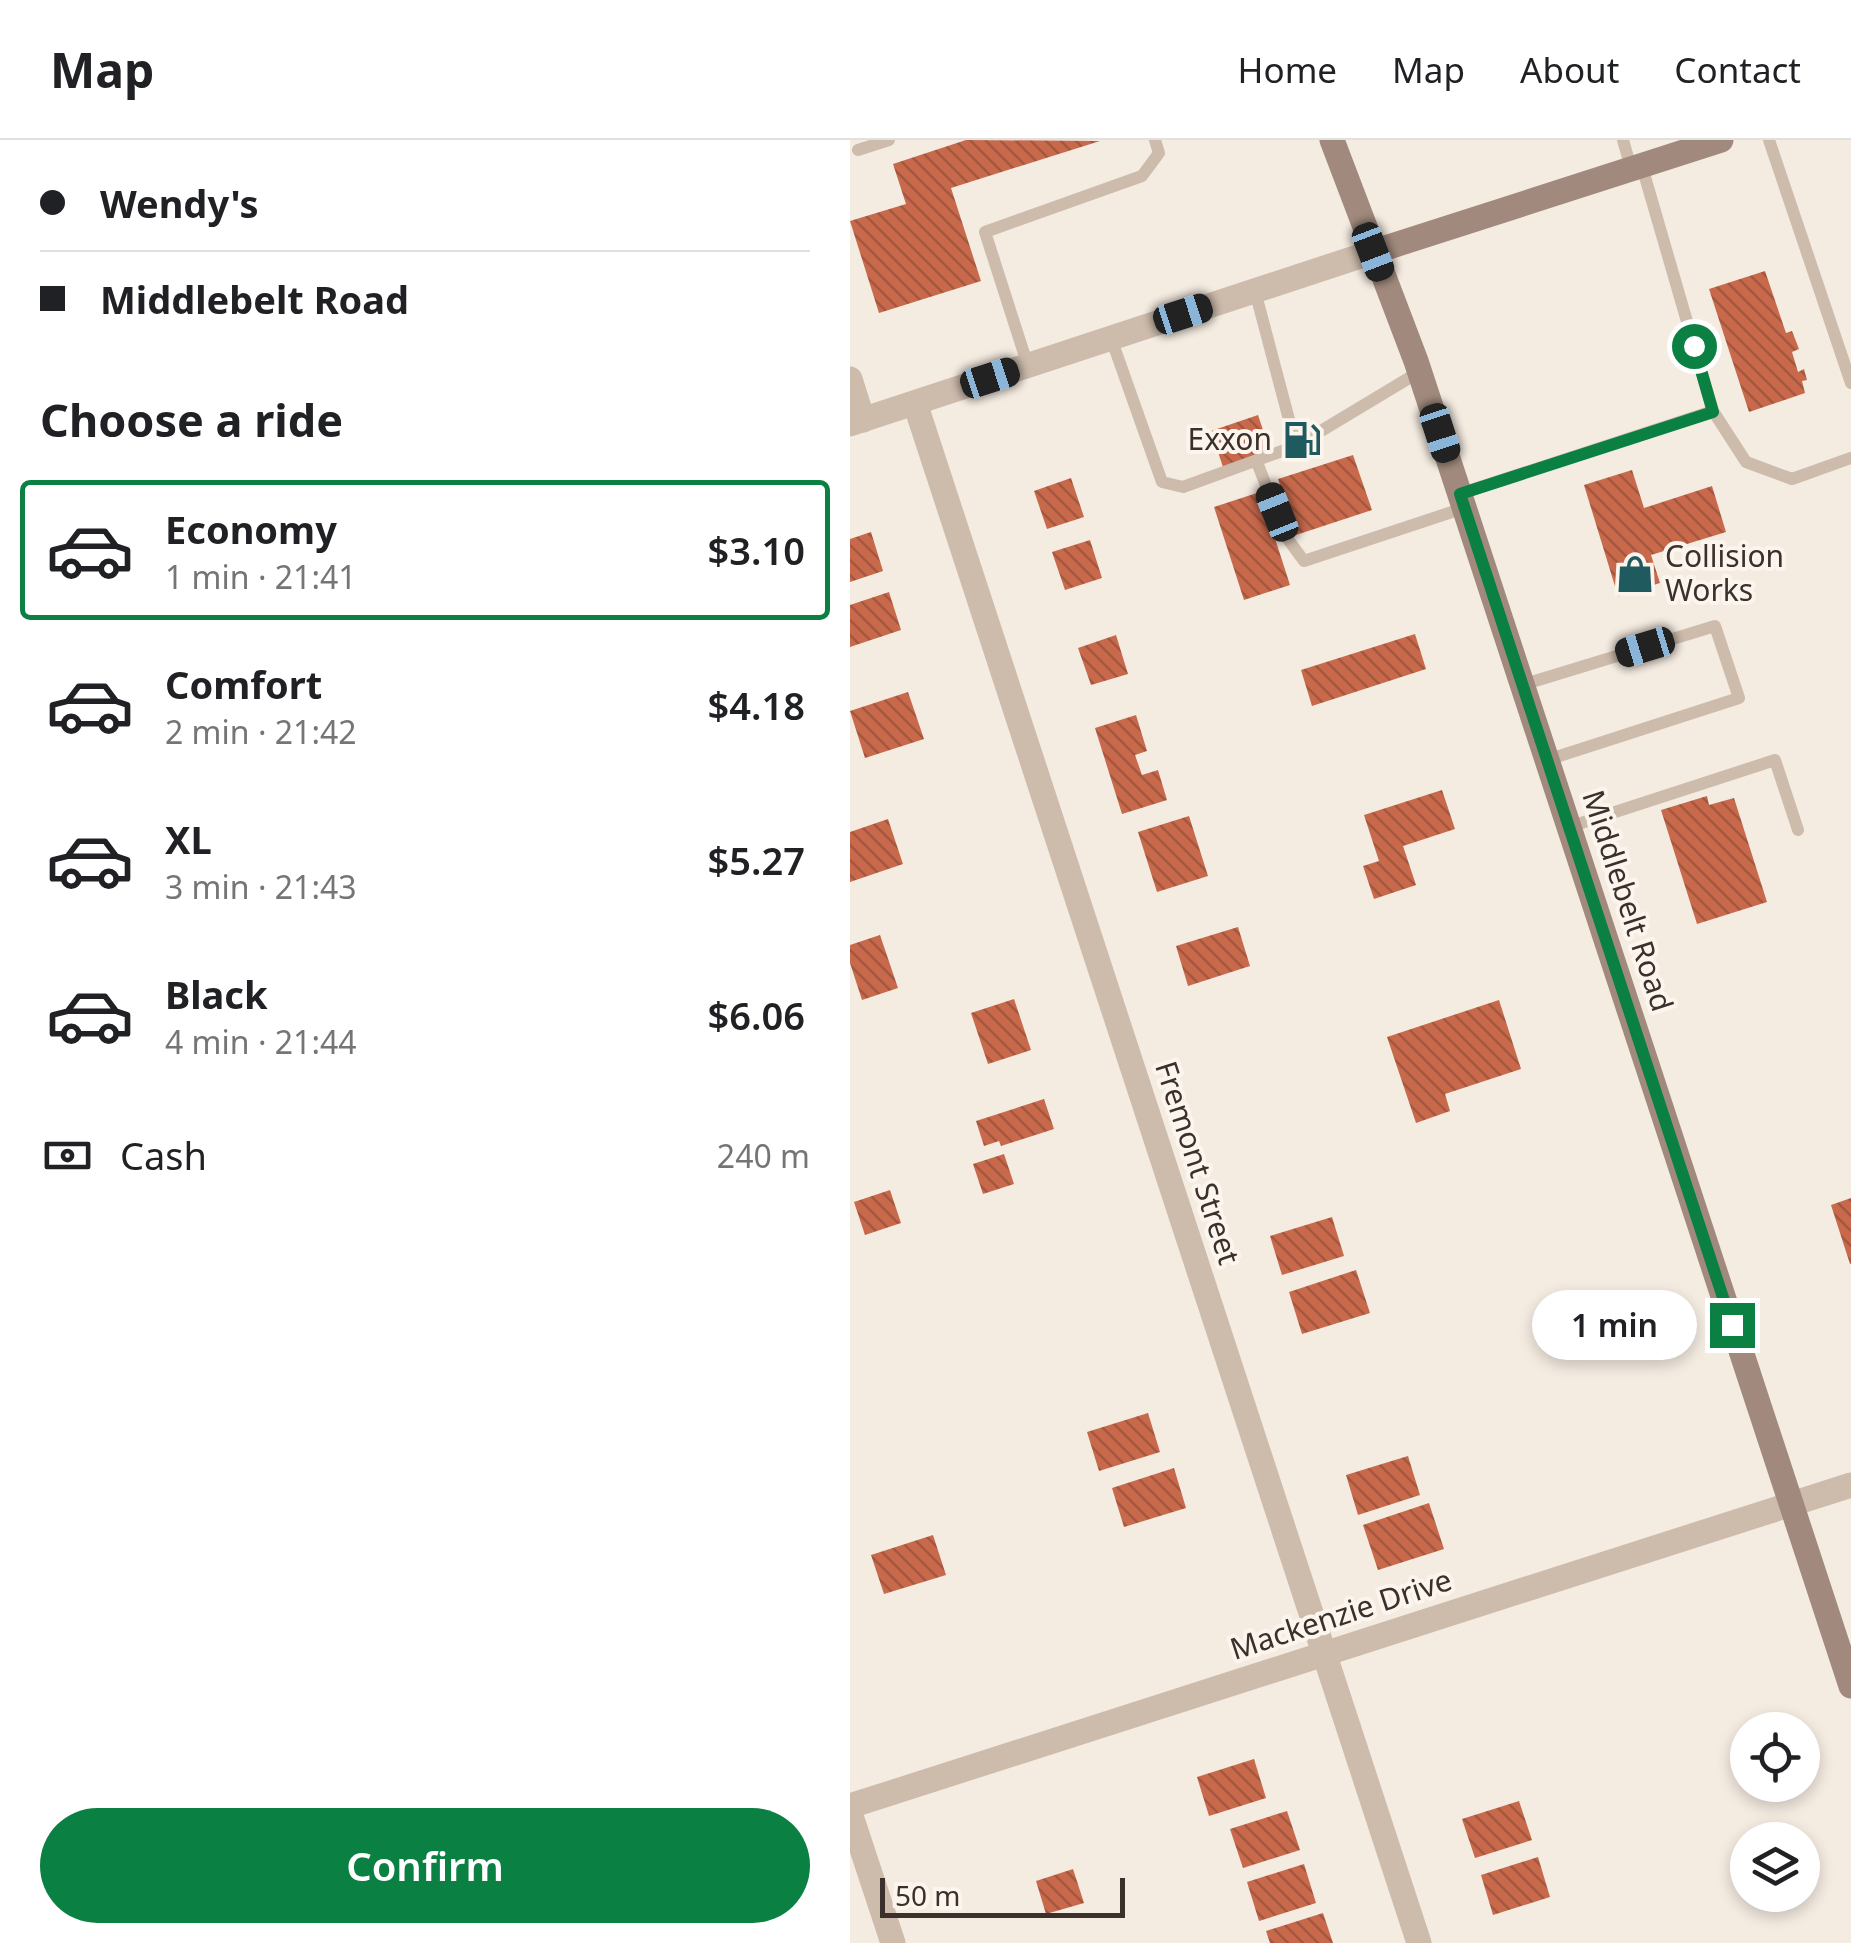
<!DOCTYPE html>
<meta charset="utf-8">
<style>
body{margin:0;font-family:"Noto Sans",sans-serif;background:#f2f2f2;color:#202124;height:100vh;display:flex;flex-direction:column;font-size:38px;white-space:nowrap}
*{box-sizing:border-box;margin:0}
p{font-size:32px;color:#757577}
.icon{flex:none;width:55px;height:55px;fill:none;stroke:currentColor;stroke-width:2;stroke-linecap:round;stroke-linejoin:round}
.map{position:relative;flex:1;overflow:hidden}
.details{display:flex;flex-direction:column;background:#fff;width:850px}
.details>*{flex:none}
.banner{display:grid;align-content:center;height:220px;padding:0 40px;background:#fff}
.fabs{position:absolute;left:880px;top:1572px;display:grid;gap:20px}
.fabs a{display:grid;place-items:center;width:90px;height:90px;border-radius:50%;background:#fff;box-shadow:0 5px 15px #0003;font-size:50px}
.scale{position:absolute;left:30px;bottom:25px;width:245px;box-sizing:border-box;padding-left:10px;border:5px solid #3b302b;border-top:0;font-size:28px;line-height:35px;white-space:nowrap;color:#3b302b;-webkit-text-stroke:8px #fbf5ee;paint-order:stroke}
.end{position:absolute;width:45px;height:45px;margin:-22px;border:12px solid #0b8043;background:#fff;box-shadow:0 0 0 5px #fff}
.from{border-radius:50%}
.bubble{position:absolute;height:70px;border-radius:35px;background:#fff;box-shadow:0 5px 15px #0003;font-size:32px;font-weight:600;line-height:70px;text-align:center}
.car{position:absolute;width:30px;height:60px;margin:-30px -15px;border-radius:12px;box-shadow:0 0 8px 2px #0007;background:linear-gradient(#222 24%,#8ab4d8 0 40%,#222 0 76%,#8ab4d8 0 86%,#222 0)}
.banner b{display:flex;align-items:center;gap:35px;height:95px;font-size:38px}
.banner b+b{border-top:2px solid #e0e0e0}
.banner i{width:25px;height:25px;background:#202124}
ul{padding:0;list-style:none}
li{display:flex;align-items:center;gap:30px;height:140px;margin:0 20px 15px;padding:0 20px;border:5px solid transparent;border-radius:10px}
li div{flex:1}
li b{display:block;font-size:38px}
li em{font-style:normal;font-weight:600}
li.on{border-color:#0b8043}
li>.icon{width:90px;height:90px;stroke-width:1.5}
h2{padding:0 40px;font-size:45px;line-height:120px}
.pay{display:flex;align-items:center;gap:25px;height:110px;padding:0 40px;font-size:38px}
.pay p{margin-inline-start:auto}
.action{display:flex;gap:20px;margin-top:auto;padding:20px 40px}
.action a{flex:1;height:115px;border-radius:60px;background:#0b8043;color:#fff;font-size:40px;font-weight:600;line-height:115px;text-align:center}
header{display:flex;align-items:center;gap:60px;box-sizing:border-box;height:140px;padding:0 50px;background:#fff;border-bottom:2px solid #e0e0e0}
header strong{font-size:48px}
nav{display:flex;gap:55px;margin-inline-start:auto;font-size:35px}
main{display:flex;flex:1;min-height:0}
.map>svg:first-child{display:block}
</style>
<header>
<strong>Map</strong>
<nav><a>Home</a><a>Map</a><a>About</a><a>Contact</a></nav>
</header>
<main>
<section class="details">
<div class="banner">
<b><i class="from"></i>Wendy's</b>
<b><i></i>Middlebelt Road</b>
</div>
<h2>Choose a ride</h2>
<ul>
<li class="on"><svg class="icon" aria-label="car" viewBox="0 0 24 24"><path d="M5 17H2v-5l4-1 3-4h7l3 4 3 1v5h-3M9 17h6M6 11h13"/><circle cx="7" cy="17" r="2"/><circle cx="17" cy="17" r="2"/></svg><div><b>Economy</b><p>1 min · 21:41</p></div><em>$3.10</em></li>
<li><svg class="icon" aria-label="car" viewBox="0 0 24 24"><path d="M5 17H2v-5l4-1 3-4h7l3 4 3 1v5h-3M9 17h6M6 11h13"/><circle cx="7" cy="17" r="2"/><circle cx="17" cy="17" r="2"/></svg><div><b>Comfort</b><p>2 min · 21:42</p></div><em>$4.18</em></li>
<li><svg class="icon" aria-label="car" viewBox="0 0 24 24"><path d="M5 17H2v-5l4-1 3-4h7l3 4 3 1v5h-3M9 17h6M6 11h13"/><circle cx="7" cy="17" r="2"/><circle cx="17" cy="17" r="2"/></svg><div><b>XL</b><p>3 min · 21:43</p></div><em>$5.27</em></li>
<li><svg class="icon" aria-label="car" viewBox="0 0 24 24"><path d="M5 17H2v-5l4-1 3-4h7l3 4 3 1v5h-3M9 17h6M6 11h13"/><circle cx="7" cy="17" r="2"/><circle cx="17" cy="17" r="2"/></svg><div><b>Black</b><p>4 min · 21:44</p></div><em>$6.06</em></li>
</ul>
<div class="pay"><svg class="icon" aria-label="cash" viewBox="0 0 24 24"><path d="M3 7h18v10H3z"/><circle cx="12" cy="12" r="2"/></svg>Cash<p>240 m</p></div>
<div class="action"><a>Confirm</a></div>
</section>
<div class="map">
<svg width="1001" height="1803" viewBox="0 0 1001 1803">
<defs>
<pattern id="building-back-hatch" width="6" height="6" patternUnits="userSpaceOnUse" patternTransform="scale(2.5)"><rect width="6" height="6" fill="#c8694b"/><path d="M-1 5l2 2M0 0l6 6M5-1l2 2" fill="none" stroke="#a4573f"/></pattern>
</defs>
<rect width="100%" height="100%" fill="#f4ebe1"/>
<!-- building -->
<path fill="url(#building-back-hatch)" d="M116 0 250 1 101 48 131 141 29 173 0 81 56 64 43 24Z
M915 131 936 193 942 191 949 209 942 212 948 232 954 229 957 240 952 241 955 253 899 272 859 149Z
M408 275 420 311 373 327 361 291Z
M503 315 522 370 446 395 428 339Z
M782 330 794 368 862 346 876 392 801 415 810 443 768 456 734 345Z
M221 338 234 377 197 389 184 351Z
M410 352 440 445 394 460 364 367Z
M21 392 33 431 0 442V399Z
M240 400 252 438 215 450 202 412Z
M39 452 51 490 0 507V465Z
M565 494 576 529 462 566 451 530Z
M266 495 278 534 241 545 228 508Z
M58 552 74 599 15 618 0 571Z
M286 575 297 611 285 615 292 635 308 630 317 660 272 674 245 588Z
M592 650 605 689 553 706 566 745 524 759 513 726 529 721 514 675Z
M857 656 859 665 884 658 917 762 847 784 811 670Z
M339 676 358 736 307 752 288 692Z
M38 679 53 724 0 742V692Z
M388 787 400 826 338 846 326 806Z
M30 795 48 848 12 860 0 823V805Z
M164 859 181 910 138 924 121 873Z
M649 860 671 929 595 954 600 971 566 983 537 897Z
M194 959 204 989 151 1006 149 1001 134 1006 126 981Z
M154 1014 164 1044 133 1054 123 1024Z
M40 1050 51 1083 15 1095 4 1062Z
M1001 1058V1124H1000L981 1065Z
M482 1077 494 1116 432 1135 420 1096Z
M506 1130 520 1173 452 1194 439 1152Z
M298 1273 310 1312 249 1331 237 1292Z
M558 1316 570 1355 508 1375 496 1335Z
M324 1328 336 1368 274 1387 262 1348Z
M579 1363 594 1409 528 1430 513 1385Z
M83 1395 96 1435 34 1454 21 1415Z
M404 1619 416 1658 359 1676 347 1637Z
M669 1661 682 1700 625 1718 612 1679Z
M437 1671 450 1710 393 1728 380 1689Z
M688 1717 700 1757 643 1775 631 1735Z
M454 1724 466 1763 409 1781 397 1742Z
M223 1729 234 1763 196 1774 186 1741Z
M473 1773 483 1803H420L416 1791Z"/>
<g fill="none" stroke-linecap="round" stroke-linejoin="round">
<!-- service -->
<path stroke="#cdbbac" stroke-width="12" d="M773 0 781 28
M919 0 1001 243
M8 10 39 0
M791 23 863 271 896 322 942 339 1001 318
M405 151 446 306
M261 198 312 342 333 347 446 306 569 232
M178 226 135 92 292 36 309 13 305 0
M406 320 437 398 454 421 614 368
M609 354 863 271
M672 545 865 486 889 558 697 620
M719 687 925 620 948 690"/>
<!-- minor -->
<path stroke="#cdbbac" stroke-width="25" d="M0 239 13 280
M65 263 569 1803
M0 1666 1001 1345
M0 1673 43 1803"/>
<!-- tertiary -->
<path stroke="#cdbbac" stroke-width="25" d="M0 284 523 112"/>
<!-- secondary -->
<path stroke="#a18a7d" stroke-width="25" d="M482 0 566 221 1001 1546
M523 112 871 0"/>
</g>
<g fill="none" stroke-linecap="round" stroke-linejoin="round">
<!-- route -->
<path stroke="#0b8043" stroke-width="12" d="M844 206 863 272 610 354 882 1185"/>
</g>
<!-- icons -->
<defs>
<g id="fuel-bare" transform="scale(3)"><path d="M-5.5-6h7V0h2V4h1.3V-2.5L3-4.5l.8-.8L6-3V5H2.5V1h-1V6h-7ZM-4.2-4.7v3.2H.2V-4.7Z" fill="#1f5a5e" stroke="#fbf5ee" stroke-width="2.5" paint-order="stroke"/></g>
<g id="shop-bare" transform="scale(3)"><path d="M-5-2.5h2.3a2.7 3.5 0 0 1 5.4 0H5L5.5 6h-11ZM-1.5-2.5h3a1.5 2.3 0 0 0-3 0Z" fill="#1f5a5e" stroke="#fbf5ee" stroke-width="2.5" paint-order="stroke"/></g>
</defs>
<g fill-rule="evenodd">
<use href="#fuel-bare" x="452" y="300"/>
<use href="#shop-bare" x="785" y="434"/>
</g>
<g text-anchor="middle" stroke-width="8" stroke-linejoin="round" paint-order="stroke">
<!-- poi labels -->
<g font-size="30" fill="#3b302b" stroke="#fbf5ee" text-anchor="end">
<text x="422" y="310">Exxon</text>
<text x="815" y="427" text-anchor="start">Collision<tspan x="815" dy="34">Works</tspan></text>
</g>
<!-- street labels -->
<g font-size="30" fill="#3b302b" stroke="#fbf5ee">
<text transform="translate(777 761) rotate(72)" y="10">Middlebelt Road</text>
<text transform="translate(347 1023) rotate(72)" y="10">Fremont Street</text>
<text transform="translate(491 1475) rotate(-18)" y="10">Mackenzie Drive</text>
</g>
</g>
</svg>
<div class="fabs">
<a><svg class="icon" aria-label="locate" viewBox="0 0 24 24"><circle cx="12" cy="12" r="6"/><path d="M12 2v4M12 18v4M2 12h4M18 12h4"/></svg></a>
<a><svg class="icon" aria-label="layers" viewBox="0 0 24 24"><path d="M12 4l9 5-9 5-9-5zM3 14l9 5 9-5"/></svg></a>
</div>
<div class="scale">50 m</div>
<i class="end from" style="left:844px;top:206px"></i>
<i class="end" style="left:882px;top:1185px"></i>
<div class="bubble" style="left:682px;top:1150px;width:165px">1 min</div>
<i class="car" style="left:523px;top:112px;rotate:159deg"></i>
<i class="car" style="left:333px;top:174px;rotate:72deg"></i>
<i class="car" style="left:140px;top:238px;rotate:72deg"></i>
<i class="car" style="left:590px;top:293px;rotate:162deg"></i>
<i class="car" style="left:427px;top:372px;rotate:338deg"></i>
<i class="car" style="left:795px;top:507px;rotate:253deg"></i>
</div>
</main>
